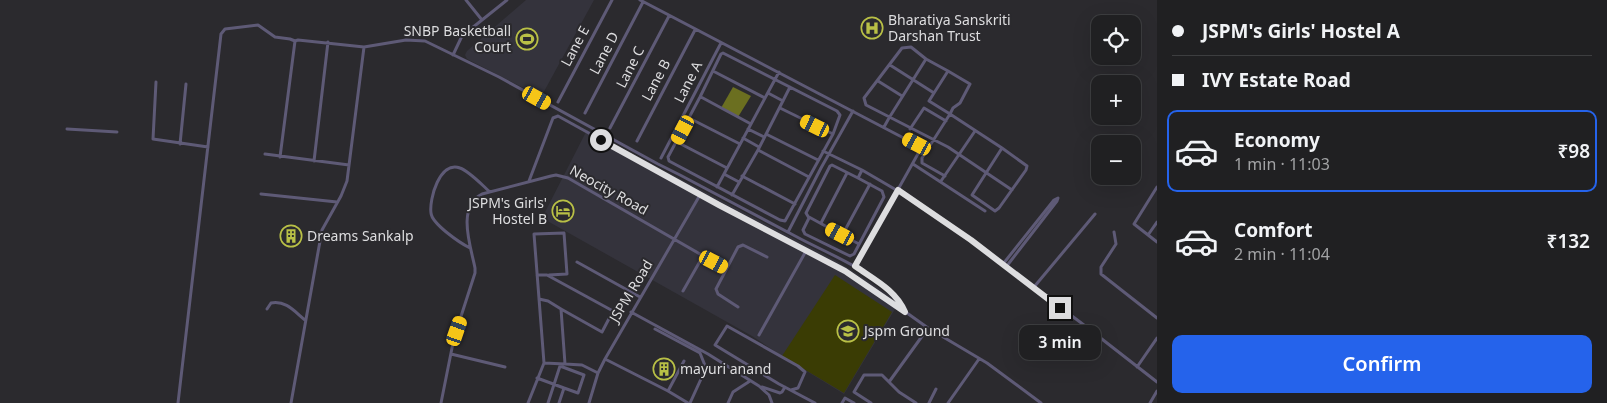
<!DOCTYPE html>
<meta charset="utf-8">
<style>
body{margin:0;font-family:"Noto Sans",sans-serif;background:#28282a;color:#f1f3f6;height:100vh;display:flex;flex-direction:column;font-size:19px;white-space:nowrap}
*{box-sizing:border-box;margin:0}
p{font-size:16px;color:#a2a3a5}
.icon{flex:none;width:28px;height:28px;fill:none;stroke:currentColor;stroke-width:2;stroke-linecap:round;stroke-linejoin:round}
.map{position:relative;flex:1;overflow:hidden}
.panel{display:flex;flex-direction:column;background:#202022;width:450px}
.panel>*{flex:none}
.hud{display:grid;align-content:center;height:110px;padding:0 15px;background:#202022}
.fabs{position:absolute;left:1091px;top:15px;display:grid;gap:10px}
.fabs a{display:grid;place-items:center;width:50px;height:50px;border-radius:10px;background:#202022;box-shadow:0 5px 20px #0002,0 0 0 1px #3d3e40;font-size:25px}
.end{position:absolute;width:22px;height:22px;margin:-11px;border:6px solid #dddddf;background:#111;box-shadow:0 0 0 2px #111}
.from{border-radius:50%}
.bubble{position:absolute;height:35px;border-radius:10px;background:#202022;box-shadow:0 5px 20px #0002,0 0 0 1px #3d3e40;font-size:16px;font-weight:600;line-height:35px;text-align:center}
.car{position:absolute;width:15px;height:30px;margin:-15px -8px;border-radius:6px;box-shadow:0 0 4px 1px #0007;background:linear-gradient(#f5c518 24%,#345 0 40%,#f5c518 0 76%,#345 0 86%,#f5c518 0)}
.hud b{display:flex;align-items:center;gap:18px;height:48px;font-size:19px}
.hud b+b{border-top:1px solid #3d3e40}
.hud i{width:12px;height:12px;background:#f1f3f6}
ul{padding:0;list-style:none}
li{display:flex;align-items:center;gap:15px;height:82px;margin:0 10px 8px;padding:0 5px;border:2px solid transparent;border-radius:10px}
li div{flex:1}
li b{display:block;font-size:19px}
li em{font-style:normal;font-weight:600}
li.selected{border-color:#2563eb}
li>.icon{width:45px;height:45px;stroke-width:1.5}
.action{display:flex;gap:10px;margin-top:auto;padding:10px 15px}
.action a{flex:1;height:58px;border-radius:10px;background:#2563eb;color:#fff;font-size:20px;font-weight:600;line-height:58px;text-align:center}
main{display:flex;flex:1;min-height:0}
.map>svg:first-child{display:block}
</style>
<main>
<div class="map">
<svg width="1157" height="403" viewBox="0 0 1157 403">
<rect width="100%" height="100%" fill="#2b2a2e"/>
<!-- built -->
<path fill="#34333c" d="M526 0H594L541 97 467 59 465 55 467 51Z
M587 130 835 260 867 280 890 296 898 304 844 394 782 356 752 336 542 218Z"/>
<!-- green -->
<path fill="#3a3c04" d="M835 275 892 312 844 393 782 356Z"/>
<!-- water -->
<path fill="#6b6f20" d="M733 87 751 96 738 117 721 108Z"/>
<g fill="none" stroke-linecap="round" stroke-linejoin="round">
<!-- pedestrian -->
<path stroke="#5e5a76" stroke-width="2.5" d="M473 27 481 34"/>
<!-- minor -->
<path stroke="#5e5a76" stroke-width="3" d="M466 0 482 20
M640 0 917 145 919 152 855 266
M723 53 837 111 840 115 833 134 785 221 780 220 669 161 668 157 700 97 721 54Z
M453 55 462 36 507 0
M926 59 948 71
M890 65 934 93 948 71 970 84 960 103 953 108 950 114 929 101 934 93
M713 71 765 98
M878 81 902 96
M156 82 153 139 208 147
M768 93 783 101
M701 97 751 124
M558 102 612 0
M780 108 833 134
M585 113 643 2
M689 118 740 144
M884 127 889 118 926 59 911 47 902 48 864 98 866 105 948 147 1012 190
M610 128 669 16
M67 129 117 132
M748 129 764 137
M910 129 924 108 946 121
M766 134 818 160
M743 138 759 147
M637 141 695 30
M677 142 727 168
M180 144 186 84
M758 150 790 87
M823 151 862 170 898 191 948 224 1080 322 1157 382
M265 154 349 165
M280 157 295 41 298 40 364 47 406 40 425 41 499 77 658 164 680 175C719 196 758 216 797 237 828 254 892 278 905 312
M661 158 721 43
M314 161 328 42
M913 164 985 211
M724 174 739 182
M742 176 795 204
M945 176 922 163V158L950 114 1002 148 972 195 995 211 999 208 1026 170 1027 166 1002 148
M858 178 832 165 830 166 806 213 809 218 803 230 805 234 850 256 854 254 884 197 882 191 858 178 862 170
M529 181 553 118 558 116 719 205 845 271 879 293 928 328 987 363 1041 403
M941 181 975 131
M717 187 779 72
M1157 187 1134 224 1157 242
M261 194 337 202
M732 195 758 150 809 177
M809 217 840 234 844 232 870 184
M821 223 847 173
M788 232 821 168 853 111
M1114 232 1116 244 1101 267V274L1157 318
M840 234 859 244
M1148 235 1157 222
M470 248C460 243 432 224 431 213 429 199 440 160 460 168 469 171 482 185 490 192
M577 262 640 297
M1003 264 1054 200 1058 198 1057 201 1006 267
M537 275H547L613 311 602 332 561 309 565 364 582 365 598 373
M549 275 567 274 564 233 534 234 544 363 565 364
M1034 287 1095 214
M683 291 703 256
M539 299 548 301 561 309
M738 307 718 294 716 289 738 247 743 245 767 257
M267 309 271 303C286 300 295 312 305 320
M631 312 708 354 759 386 769 395 772 403
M655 329 700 353 706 368 690 403
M759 335 806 251
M451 354 505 367
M605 359 668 391 688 403
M1137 367 1157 338
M537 378 564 388 559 403
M889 382 899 392 916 403
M762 387 780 393 782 392 785 387
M791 390 798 388 805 372 798 366 727 326 715 345 779 384 815 403
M668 391 684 361
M178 403 221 34 225 29 258 25 275 37 290 39 295 41
M291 403 322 230 341 196 347 181 364 47
M441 403 454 338 475 273V268C471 247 456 207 482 194L551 176 556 175 568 178 726 269
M528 403 544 363
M548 403 560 366 584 375 578 393 564 388
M589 403 598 373 605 359 700 195
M728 403 733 392 750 381
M842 403 845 398 854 403
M871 403 854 392 864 375H882L889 382 928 328
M929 403 936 389
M948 403 979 359
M1150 403 1157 391"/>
</g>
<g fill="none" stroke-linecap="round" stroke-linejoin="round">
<!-- route -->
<path stroke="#dddddf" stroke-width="6" d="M601 140 719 205 845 271 905 312C896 290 873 279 855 266L898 190 971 240 1060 308"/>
</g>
<!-- icons -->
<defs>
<g id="hospital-ring" transform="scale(1.125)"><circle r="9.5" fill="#2b2a2e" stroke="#b9c046" stroke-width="1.5"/><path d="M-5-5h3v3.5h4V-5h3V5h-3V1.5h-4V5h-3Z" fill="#b9c046"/></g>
<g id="stadium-ring" transform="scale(1.125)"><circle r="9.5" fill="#2b2a2e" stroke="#b9c046" stroke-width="1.5"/><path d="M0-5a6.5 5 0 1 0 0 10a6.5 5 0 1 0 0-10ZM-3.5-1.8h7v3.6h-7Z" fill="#b9c046"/></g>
<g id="hotel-ring" transform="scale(1.125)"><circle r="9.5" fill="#2b2a2e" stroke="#b9c046" stroke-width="1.5"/><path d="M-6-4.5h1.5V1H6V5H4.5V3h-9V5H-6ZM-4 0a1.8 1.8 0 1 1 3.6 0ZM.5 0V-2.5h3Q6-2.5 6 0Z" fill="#b9c046"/></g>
<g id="building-ring" transform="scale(1.125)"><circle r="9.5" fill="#2b2a2e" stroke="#b9c046" stroke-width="1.5"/><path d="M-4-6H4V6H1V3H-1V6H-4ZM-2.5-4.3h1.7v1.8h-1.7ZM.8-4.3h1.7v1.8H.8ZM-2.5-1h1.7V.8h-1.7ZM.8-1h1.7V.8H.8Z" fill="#b9c046"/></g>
<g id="university-ring" transform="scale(1.125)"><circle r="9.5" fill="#2b2a2e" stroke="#b9c046" stroke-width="1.5"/><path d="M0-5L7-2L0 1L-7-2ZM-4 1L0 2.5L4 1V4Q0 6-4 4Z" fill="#b9c046"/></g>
</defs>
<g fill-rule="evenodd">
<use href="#hospital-ring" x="872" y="28"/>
<use href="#stadium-ring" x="527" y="39"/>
<use href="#hotel-ring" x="563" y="211"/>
<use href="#building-ring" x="291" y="236"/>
<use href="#university-ring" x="848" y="331"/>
<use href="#building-ring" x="664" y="369"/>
</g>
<g text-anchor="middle" stroke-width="4" stroke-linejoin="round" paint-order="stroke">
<!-- poi labels -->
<g font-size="14" fill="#dddddf" stroke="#2b2a2e" text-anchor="start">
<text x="888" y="25">Bharatiya Sanskriti<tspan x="888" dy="16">Darshan Trust</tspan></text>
<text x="511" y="36" text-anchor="end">SNBP Basketball<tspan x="511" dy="16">Court</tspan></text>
<text x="547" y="208" text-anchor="end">JSPM's Girls'<tspan x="547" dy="16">Hostel B</tspan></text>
<text x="307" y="241">Dreams Sankalp</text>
<text x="864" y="336">Jspm Ground</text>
<text x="680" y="374">mayuri anand</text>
</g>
<!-- street labels -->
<g font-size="14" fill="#dddddf" stroke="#2b2a2e">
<text transform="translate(575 46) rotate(-62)" y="5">Lane E</text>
<text transform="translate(604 53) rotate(-62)" y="5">Lane D</text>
<text transform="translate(630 67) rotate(-63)" y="5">Lane C</text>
<text transform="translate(656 80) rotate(-62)" y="5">Lane B</text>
<text transform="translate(688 82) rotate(-63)" y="5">Lane A</text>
<text transform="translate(609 190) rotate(29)" y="5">Neocity Road</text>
<text transform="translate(631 291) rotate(-59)" y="5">JSPM Road</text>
</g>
</g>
</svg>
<div class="fabs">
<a><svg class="icon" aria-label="locate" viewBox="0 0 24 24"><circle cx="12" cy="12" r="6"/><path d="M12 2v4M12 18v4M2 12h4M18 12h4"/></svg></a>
<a>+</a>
<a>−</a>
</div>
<i class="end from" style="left:601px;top:140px"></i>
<i class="end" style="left:1060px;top:308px"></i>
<div class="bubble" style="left:1019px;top:325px;width:82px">3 min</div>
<i class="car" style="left:537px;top:98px;rotate:119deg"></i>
<i class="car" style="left:815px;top:126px;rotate:296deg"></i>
<i class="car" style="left:683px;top:130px;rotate:208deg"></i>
<i class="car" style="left:917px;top:144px;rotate:298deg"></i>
<i class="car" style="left:840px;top:234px;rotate:298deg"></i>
<i class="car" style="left:714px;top:262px;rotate:118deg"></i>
<i class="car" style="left:457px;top:331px;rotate:19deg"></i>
</div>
<section class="panel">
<div class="hud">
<b><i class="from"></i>JSPM's Girls' Hostel A</b>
<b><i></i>IVY Estate Road</b>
</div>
<ul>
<li class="selected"><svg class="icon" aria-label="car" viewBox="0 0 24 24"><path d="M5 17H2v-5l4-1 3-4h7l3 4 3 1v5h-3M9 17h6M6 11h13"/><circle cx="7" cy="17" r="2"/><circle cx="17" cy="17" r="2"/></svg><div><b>Economy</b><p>1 min · 11:03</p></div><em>₹98</em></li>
<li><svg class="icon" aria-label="car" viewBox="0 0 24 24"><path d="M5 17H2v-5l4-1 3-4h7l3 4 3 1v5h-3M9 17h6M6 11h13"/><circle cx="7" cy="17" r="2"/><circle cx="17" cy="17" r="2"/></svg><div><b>Comfort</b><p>2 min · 11:04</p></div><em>₹132</em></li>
</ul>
<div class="action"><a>Confirm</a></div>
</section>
</main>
